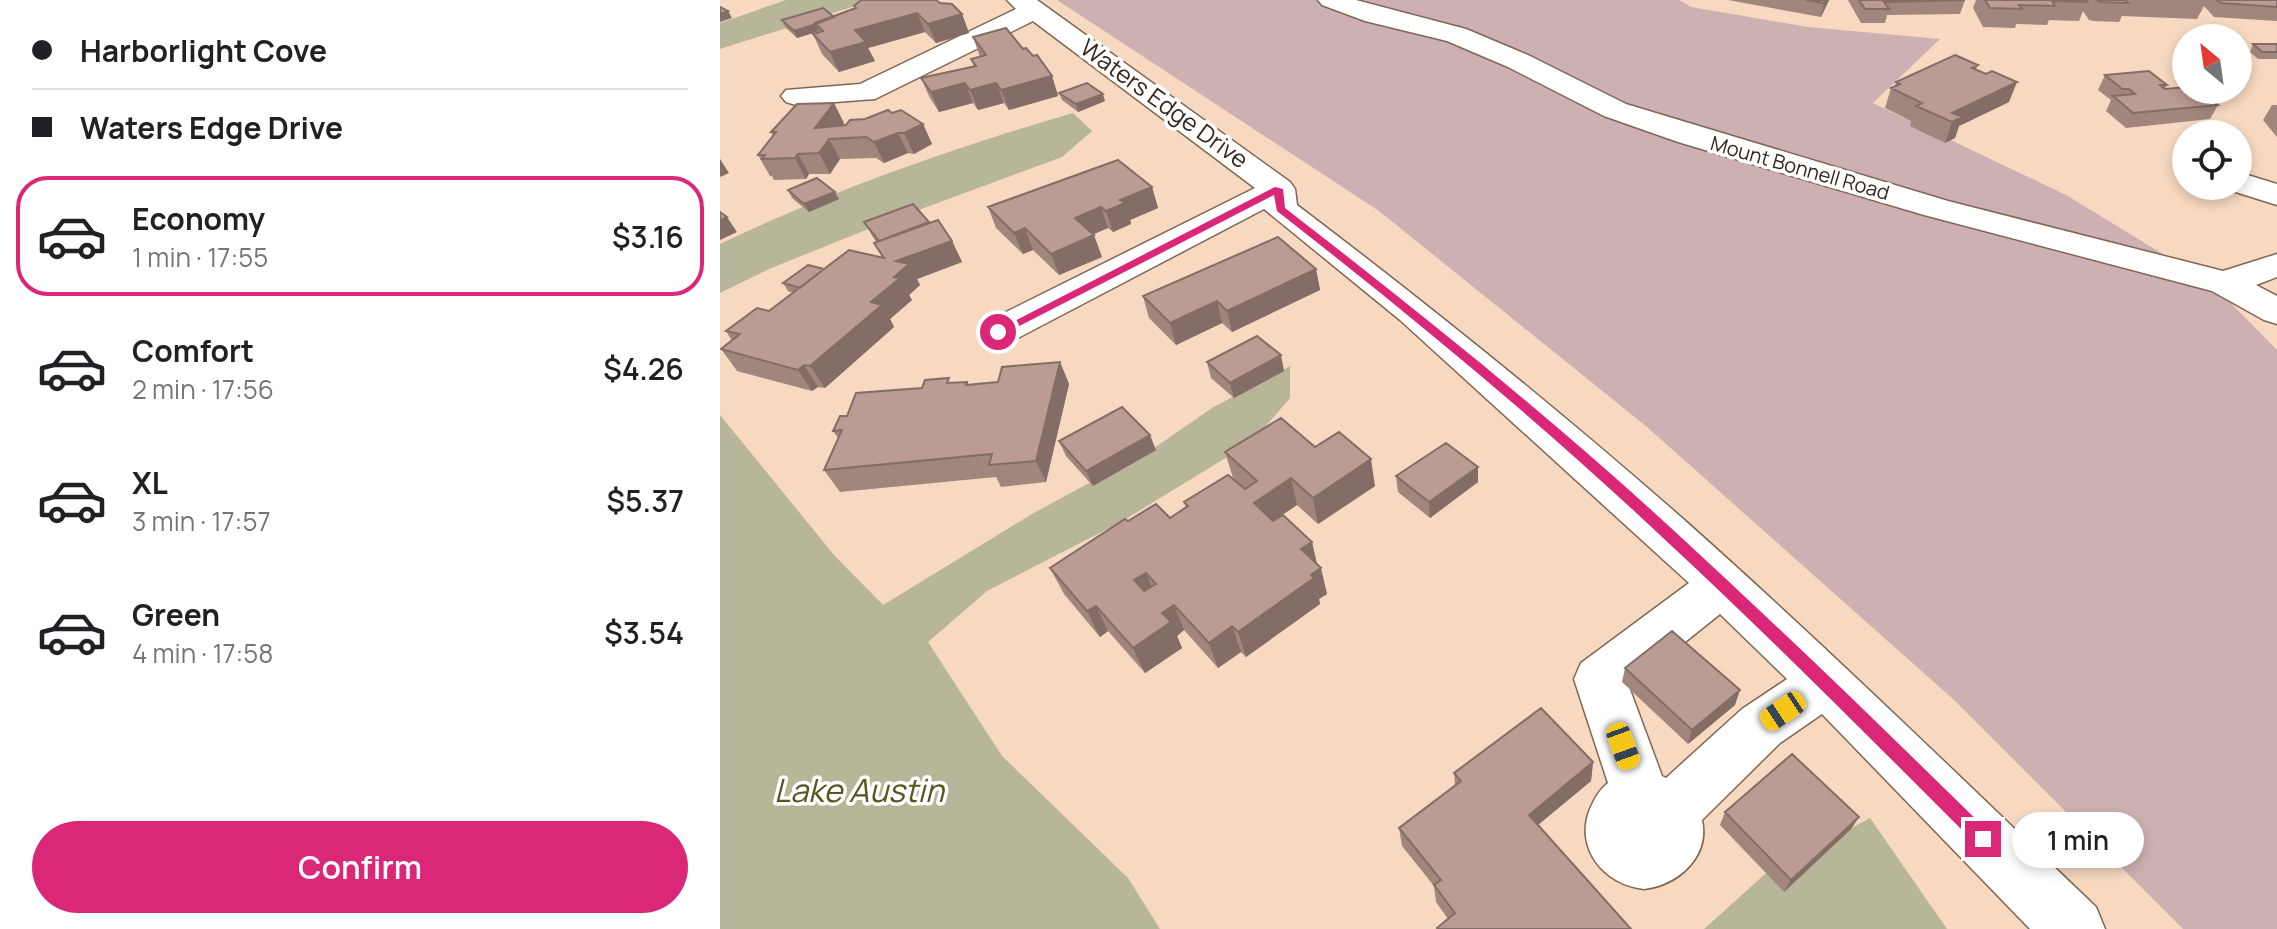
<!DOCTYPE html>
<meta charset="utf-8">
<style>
body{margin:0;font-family:Manrope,sans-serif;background:#f6f6f6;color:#202124;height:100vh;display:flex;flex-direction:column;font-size:30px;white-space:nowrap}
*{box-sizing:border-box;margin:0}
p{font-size:26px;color:#757577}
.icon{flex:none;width:44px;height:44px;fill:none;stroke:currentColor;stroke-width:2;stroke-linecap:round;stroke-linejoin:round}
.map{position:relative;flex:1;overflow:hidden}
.sheet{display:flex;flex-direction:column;background:#fff;width:720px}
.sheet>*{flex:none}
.hud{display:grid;align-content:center;height:176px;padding:0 32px;background:#fff}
.needle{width:52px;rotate:331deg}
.controls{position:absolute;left:1452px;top:24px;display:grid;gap:16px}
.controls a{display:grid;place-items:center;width:80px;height:80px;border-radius:50%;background:#fff;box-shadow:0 4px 12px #0003;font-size:40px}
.end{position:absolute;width:36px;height:36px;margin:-18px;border:10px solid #db2777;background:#fff;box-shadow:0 0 0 4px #fff}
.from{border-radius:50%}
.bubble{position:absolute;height:56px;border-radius:28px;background:#fff;box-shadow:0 4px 12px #0003;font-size:26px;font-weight:600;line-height:56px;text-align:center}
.car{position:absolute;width:24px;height:48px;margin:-24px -12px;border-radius:10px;box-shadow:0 0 6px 2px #0007;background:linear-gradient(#f5c518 24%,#345 0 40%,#f5c518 0 76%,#345 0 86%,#f5c518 0)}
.hud b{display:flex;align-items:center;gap:28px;height:76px;font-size:30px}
.hud b+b{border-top:2px solid #e0e0e0}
.hud i{width:20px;height:20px;background:#202124}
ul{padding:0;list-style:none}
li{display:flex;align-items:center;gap:24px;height:120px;margin:0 16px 12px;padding:0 16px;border:4px solid transparent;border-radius:32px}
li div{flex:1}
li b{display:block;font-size:30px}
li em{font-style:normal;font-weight:600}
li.current{border-color:#db2777}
li>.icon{width:72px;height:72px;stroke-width:1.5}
.action{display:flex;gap:16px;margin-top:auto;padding:16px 32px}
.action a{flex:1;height:92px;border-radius:48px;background:#db2777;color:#fff;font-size:32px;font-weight:600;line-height:92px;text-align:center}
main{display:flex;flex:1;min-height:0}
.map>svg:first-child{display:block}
</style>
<main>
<section class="sheet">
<div class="hud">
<b><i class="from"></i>Harborlight Cove</b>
<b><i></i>Waters Edge Drive</b>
</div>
<ul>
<li class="current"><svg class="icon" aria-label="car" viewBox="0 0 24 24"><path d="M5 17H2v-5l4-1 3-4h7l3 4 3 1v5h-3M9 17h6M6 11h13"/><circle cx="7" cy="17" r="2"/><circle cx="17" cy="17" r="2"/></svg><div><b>Economy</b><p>1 min · 17:55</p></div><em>$3.16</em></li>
<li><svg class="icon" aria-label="car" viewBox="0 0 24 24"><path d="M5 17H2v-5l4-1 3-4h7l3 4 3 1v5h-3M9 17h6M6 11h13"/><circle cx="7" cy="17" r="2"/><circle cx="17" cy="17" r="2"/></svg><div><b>Comfort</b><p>2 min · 17:56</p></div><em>$4.26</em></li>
<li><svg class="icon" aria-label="car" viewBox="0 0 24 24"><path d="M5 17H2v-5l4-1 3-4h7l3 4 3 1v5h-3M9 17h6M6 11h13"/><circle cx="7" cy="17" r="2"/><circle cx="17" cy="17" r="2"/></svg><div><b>XL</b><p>3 min · 17:57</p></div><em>$5.37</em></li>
<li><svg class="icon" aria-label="car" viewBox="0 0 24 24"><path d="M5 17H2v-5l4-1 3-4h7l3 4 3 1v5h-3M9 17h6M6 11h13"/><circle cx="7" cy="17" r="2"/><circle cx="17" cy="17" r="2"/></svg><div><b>Green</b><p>4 min · 17:58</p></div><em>$3.54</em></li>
</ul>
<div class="action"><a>Confirm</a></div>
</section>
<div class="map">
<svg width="1557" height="929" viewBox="0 0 1557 929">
<rect width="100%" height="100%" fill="#f7d8c0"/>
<!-- green -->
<path fill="#cdb1b2" d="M337 0H959L971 7 1088 27 1220 39 1153 103 1346 195 1492 284 1557 350V929H1463L1233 699 927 427 659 211Z"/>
<!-- water -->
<path fill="#b7b699" d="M66 0H154L0 49V23Z
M353 113 372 131 342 157 158 225 49 269 0 293V244C113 190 233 148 353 113Z
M570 366V398L532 442 399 523 267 591 208 642 282 756 408 878 440 929H0V415L114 555 163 605 312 514 437 446 492 408Z
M1150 818 1227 929H984L1044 875Z"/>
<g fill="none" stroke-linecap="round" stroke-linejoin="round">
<!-- minor casing -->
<g stroke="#806650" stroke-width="3">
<path id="minor" d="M287 0H317L324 5 570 182 575 189 577 205C709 305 838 409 962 518 1104 644 1239 776 1376 907L1385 929H1310L1102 714 1060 743 982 820C990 857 958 885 924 889 884 885 854 848 870 809 875 798 879 790 888 783L854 679 861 663 969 583 680 320 544 209 292 341 278 344 264 341 259 332 264 323 535 188 313 21 155 99 76 105 66 102 61 96 66 90 140 84 296 9ZM1000 614 1067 679 1022 709 946 778 942 776 909 687Z
M598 0H636L746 29 808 55 906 104 1228 201 1503 271 1557 254V277L1536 285 1557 296V324L1544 320 1492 291 1204 215 958 142 884 116 788 67 727 41 645 21 602 5Z
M1518 172 1557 184V205L1506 189 1504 186H1518Z"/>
</g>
<!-- minor -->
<use href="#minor" fill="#fff" fill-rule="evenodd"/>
</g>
<!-- wall -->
<path fill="#a1867e" d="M1008 0H1109L1101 17Z
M1128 0H1245L1240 14 1167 15 1165 23H1141Z
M1256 0H1557V21L1494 17 1484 6 1477 19 1402 16 1399 22 1373 21 1369 20 1363 11 1359 21 1329 20 1327 25 1296 24 1295 28 1263 27 1253 8Z
M220 3 242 14 249 33 216 43 205 32 148 48 155 61 119 72 102 54 93 34 100 32 99 31 77 38 65 27 62 20 114 17 135 9 134 6Z
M253 37 303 49 332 76 338 96 289 110 284 103 258 110 253 103 219 112 210 98 201 78 254 67 251 59 260 57Z
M1533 44H1557V59H1538L1530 52Z
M1258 65 1256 69 1289 102 1239 126 1235 138 1225 143 1190 126 1191 121 1165 108 1171 88 1175 86 1176 82Z
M1385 75 1447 85 1445 89 1498 105 1490 119 1406 128 1386 111 1391 100 1378 90Z
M339 93 385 101 358 112 342 100Z
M1552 105H1557V137L1543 120Z
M172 113 203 124 212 144 194 154 188 153 164 163 156 158 120 159 110 174H89L86 179 54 180 52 176H50L38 155 53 136 51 132 124 123 123 125Z
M432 187 438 208 410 220 411 224 393 232 388 228 373 234 382 257 339 275 313 250 303 254 276 228 268 207Z
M68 190 119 199 89 212 72 198Z
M144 222 209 224 232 241 242 262 197 279 200 285 189 295 192 300 170 319 174 327 105 388 98 387 92 391 17 371 1 349 12 341 6 331 49 311 73 293 68 291 63 283 104 269 162 257 154 243 156 242Z
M596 269 600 290 512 332 502 323 456 345 429 318 423 296Z
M340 362 349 384 326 482 281 487 276 477 120 492 104 470 118 438 113 431 127 416 202 388 247 382 249 385 278 382Z
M487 362 564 371 514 398 491 378Z
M339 441 436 450 373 486 346 456Z
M595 447 655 486 598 524 577 505 553 521 597 564 607 594 599 599 600 604 526 657 521 652 498 668 464 630 457 636 462 648 425 673 388 631 380 637 344 594 330 568 408 521 450 518 466 508 464 502 513 478 505 452Z
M758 467V482L710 518 678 492 676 476Z
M905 668 1015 705 968 744 902 682Z
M873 762 871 781 818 825 911 929H717L728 919 716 902 714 886 682 846 679 828 735 786 734 773Z
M1005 812 1131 829 1064 892 1000 825Z"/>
<!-- shaded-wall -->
<path fill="#836d66" d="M1105 0H1109L1101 17 1104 3Z
M8 11 12 18 0 22V14Z
M197 13 205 32 148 48 155 61 119 72 110 52 135 30Z
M242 14 249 33 216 43 208 24Z
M96 24 99 31 77 38 74 31Z
M332 76 338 96 289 110 281 90Z
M1297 82 1289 102 1239 126 1235 138 1225 143 1232 122V113Z
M245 83 253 103 219 112 211 92Z
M276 83 284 103 258 110 250 90Z
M383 94 385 101 358 112 356 104Z
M114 103 124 123 113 138 109 139 120 159 110 174 99 153 95 128Z
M203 124 212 144 194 154 184 133Z
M178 133 188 153 164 163 154 142Z
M78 154 89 174 86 179 75 158Z
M0 159 9 173 0 177Z
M432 187 438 208 410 220 411 224 393 232 386 211 400 200Z
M115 192 119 199 89 212 84 204Z
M381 207 388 228 362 239 355 218Z
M7 217 17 232 0 240V220Z
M305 228 313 250 303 254 294 233Z
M374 235 382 257 339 275 331 254Z
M232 241 242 262 197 279 200 285 189 295 192 300 170 319 174 327 105 388 90 366 151 302 176 261Z
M596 269 600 290 512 332 507 311Z
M497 301 502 323 456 345 450 323Z
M561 355 564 371 514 398 510 383Z
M340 362 349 384 326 482 316 461Z
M84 365 98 387 92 391 78 370Z
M430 435 436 450 373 486 366 471Z
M651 459 655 486 598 524 593 498Z
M758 467V482L710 518 709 502Z
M571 478 577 505 541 529 534 503Z
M592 542 598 568 581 549Z
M601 568 607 594 599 599 600 604 526 657 518 632Z
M426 573 437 599 426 606 414 580Z
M454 605 464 630 457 636 462 648 425 673 413 648 442 613Z
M376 606 388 631 380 637 367 611Z
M512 626 521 652 498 668 489 643Z
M1020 690 1015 705 968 744 972 730Z
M873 762 871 781 808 833 809 815Z
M1139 817 1131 829 1064 892 1071 880Z"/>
<!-- building -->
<path fill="#bb9c92" stroke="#836d66" stroke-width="2" fill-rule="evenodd" d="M141 0H216L220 3 232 4 242 14 208 24 197 13 135 30 146 42 110 52 93 34 103 31 95 23 136 8 134 6Z
M1086 0H1105L1104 3Z
M1139 0H1245L1164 2 1169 9H1145Z
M1265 0H1365L1367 2 1332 1 1335 6 1299 5 1302 9 1270 8Z
M1376 0H1405L1408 3 1381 2Z
M1497 0H1557V7L1501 3Z
M0 7 8 11 0 14Z
M103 8 114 17 96 24 74 31 62 20Z
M286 28 303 49 306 48 313 56 317 55 332 76 281 90 276 83 250 90 245 83 211 92 201 78 256 66 251 59 266 55 253 37Z
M1533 44H1557V52H1542Z
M1235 55 1258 65 1252 68 1266 74 1272 71 1297 82 1232 113 1242 117 1232 122 1196 106 1202 103 1171 88 1180 84 1176 82Z
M1429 71 1447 85H1440L1445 89 1466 87V90H1478L1498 105 1413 113 1393 96 1415 94 1409 89H1402L1385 75Z
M367 83 383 94 356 104 339 93Z
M114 103 95 128 126 125 130 120 145 119 168 110 172 113 181 110 203 124 184 133H178L154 142 146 137 109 139 99 153 78 154 75 158 42 159 45 155H38L56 132H51L77 104Z
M398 160 432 187 400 200 405 203 386 211 381 207 355 218 374 235 331 254 305 228 294 233 268 207Z
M97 178 115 192 84 204 68 190Z
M193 204 209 222 159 241 144 222Z
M0 212 7 217 0 220Z
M218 220 232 241 176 261 189 264 174 277 180 278 151 302 162 305 90 366 84 365 78 370 1 349 20 334 6 331 37 308 49 311 129 250 164 258 154 243Z
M558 237 596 269 507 311 497 301 450 323 423 296Z
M88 265 104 269 80 288 63 283Z
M537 336 561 355 510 383 487 362Z
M340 362 316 461 269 465 272 454 104 470 122 430 113 431 120 416H127L136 393 202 388 205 380 229 378 227 383 247 382 246 385 278 382 282 367Z
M402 407 430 435 366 471 339 441Z
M561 418 595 447 619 432 651 459 593 498 571 478 534 503 553 521 563 515 592 542 581 549 601 568 591 575 594 578 518 632 512 626 489 643 454 605 442 613 451 622 413 648 376 606 367 611 330 568 405 519 408 521 436 504 450 518 468 506 464 502 508 475 525 489 537 481 505 452ZM426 573 436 584 424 591 414 580Z
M726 443 758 467 709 502 676 476Z
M952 631 1020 690 972 730 905 668Z
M821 708 873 762 809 815 911 929H718L717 928 735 913 714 885 721 880 679 828 741 781 734 773Z
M1072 754 1139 817 1071 880 1005 812Z"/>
<!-- route -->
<path fill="#db2777" d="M555 187 563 189 565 208C697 310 828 415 951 528 1060 628 1165 730 1270 833L1272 839 1270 845 1263 848 1257 845C1153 741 1049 636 941 536 819 421 689 314 557 211L554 195 282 335 273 332Z"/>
<g text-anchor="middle" stroke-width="7" stroke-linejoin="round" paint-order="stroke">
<!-- far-street labels -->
<g font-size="20" fill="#33281f" stroke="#fff">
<text transform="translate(1080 168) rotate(16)" y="7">Mount Bonnell Road</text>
</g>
<!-- street labels -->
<g font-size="24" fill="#33281f" stroke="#fff">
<text transform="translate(444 104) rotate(36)" y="8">Waters Edge Drive</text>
</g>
<!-- near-water labels -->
<g font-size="32" font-style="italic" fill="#575522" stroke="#fff">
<text x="139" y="802">Lake Austin</text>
</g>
</g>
</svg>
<div class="controls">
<a><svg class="needle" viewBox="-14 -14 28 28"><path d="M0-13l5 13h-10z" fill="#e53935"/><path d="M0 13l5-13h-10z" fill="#757577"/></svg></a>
<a><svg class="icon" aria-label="locate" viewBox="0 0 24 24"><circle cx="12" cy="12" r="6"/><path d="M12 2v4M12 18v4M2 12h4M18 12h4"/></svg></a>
</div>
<i class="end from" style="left:278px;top:332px"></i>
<i class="end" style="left:1263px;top:839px"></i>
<div class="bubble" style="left:1292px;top:812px;width:132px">1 min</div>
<i class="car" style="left:1063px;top:711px;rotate:236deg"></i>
<i class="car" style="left:903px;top:746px;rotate:160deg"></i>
</div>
</main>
